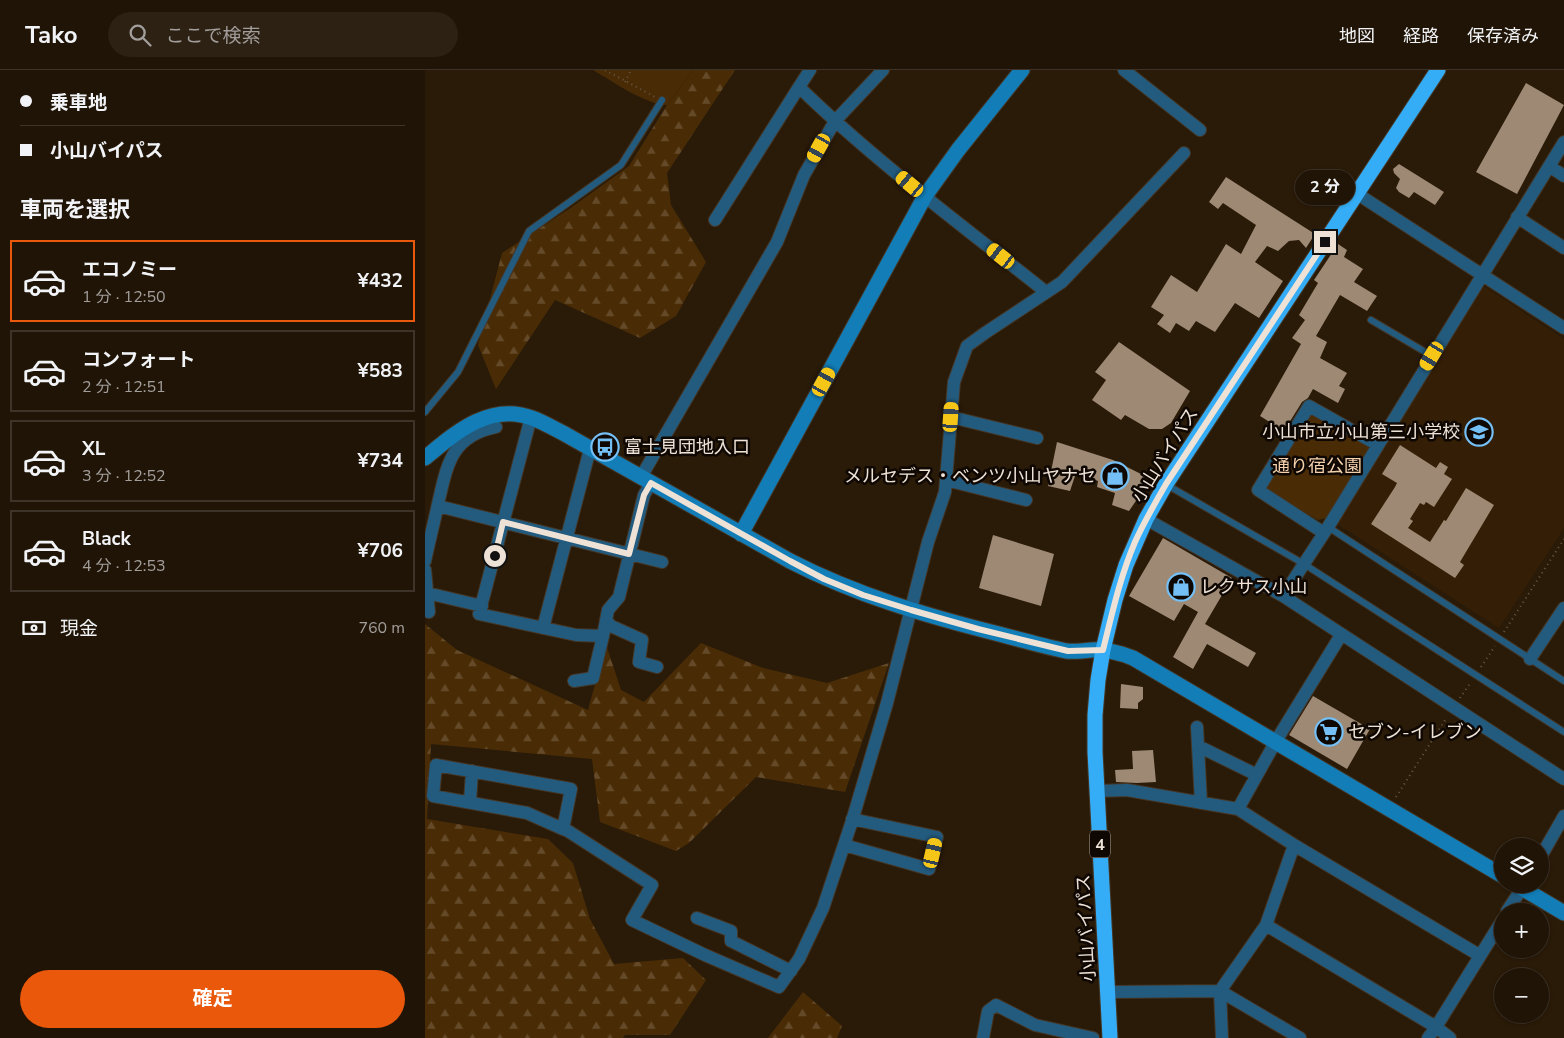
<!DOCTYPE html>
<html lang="ja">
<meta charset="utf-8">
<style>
body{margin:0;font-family:"Nunito Sans","Noto Sans JP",sans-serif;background:#2d2114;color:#f1f3f6;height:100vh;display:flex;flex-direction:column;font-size:19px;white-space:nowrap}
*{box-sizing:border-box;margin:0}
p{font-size:16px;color:#a29e9b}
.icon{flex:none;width:28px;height:28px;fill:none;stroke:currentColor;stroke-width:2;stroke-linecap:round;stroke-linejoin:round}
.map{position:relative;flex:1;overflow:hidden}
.sheet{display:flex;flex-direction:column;background:#201406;width:425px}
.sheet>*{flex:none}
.top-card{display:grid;align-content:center;height:110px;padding:0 20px;background:#201406}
.buttons{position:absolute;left:1069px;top:768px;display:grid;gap:10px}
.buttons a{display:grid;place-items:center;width:55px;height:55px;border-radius:50%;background:#201406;box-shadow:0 1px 4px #0004,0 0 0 1px #3d3328;font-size:25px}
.end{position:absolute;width:22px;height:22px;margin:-11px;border:6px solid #eee2d7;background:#111;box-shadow:0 0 0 2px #111}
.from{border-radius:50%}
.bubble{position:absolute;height:35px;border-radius:18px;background:#201406;box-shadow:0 1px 4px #0004,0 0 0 1px #3d3328;font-size:16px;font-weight:700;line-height:35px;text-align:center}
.car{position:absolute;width:15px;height:30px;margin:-15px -8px;border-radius:6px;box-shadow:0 0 4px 1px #0007;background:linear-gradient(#f5c518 24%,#345 0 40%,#f5c518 0 76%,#345 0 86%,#f5c518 0)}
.top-card b{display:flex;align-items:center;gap:18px;height:48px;font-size:19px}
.top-card b+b{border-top:1px solid #3d3328}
.top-card i{width:12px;height:12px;background:#f1f3f6}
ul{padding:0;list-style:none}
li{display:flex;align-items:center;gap:15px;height:82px;margin:0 10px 8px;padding:0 10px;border:2px solid #3d3328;border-radius:0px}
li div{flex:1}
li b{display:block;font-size:19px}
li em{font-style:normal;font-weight:700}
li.current{border-color:#ea580c}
li>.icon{width:45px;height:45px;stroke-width:1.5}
h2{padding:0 20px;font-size:22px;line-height:60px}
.pay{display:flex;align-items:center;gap:12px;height:55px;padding:0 20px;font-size:19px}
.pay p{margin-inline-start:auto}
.action{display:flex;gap:10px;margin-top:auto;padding:10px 20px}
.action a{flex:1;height:58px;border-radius:30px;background:#ea580c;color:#fff;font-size:20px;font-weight:700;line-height:58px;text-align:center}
header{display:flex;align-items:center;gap:30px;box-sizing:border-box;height:70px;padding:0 25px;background:#201406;border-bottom:1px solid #3d3328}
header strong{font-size:24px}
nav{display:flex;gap:28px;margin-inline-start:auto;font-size:18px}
.search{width:350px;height:45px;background:#2d2114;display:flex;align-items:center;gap:12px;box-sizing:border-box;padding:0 18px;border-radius:28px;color:#a29e9b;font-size:19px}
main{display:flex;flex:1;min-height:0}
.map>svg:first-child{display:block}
</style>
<header>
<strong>Tako</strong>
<div class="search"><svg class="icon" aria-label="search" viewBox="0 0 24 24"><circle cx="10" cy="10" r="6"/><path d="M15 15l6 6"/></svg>ここで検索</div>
<nav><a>地図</a><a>経路</a><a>保存済み</a></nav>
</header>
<main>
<section class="sheet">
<div class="top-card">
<b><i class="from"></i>乗車地</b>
<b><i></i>小山バイパス</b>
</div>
<h2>車両を選択</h2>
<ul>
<li class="current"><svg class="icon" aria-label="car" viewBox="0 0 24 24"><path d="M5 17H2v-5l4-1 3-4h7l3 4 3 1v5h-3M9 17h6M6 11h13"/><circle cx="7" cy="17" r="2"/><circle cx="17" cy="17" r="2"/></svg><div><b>エコノミー</b><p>1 分 · 12:50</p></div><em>¥432</em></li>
<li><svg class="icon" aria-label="car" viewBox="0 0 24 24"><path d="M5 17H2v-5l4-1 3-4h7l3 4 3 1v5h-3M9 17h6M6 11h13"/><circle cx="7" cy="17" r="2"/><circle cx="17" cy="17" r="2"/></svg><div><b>コンフォート</b><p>2 分 · 12:51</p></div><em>¥583</em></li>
<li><svg class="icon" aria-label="car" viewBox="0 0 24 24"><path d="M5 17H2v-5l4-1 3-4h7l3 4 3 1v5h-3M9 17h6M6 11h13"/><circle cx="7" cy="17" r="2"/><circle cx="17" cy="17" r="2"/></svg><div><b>XL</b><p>3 分 · 12:52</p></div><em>¥734</em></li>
<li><svg class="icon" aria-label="car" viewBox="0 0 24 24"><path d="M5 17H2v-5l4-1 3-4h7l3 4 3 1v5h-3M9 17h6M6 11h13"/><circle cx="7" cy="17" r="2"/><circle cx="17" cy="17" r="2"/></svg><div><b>Black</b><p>4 分 · 12:53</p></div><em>¥706</em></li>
</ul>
<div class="pay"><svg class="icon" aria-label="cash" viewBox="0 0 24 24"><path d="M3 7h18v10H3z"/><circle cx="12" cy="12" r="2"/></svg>現金<p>760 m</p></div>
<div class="action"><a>確定</a></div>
</section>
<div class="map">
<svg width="1139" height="968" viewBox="0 0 1139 968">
<defs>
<pattern id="forest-firs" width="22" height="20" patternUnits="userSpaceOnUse" patternTransform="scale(1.25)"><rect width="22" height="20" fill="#492c05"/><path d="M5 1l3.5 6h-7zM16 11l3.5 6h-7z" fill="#644a29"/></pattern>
</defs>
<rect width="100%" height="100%" fill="#2a1a08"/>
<!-- built -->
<path fill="#341f06" d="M1059 216 1139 269V458L1074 558 912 454Z"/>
<!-- forest -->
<path fill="url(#forest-firs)" d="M268 0H310L242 103 246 135 281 192 251 246 215 268 130 230 71 319 53 275 77 183 147 137 204 96 242 35Z
M0 554 32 580 163 640 181 574 196 620 219 632 276 573 338 598 402 613 464 593 420 722 331 707 264 773 251 781 175 752 167 689 6 674 2 749 123 769 148 793 165 849 189 894 258 888 281 910 245 965H200L198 968H0Z
M378 922 417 956 412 968H343Z"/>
<!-- park -->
<path fill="#492c05" d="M168 0H268L242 35C221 35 187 11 168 0Z
M889 340 941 371 944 379 901 448 893 450 842 421 840 415Z"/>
<!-- building -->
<path fill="#9d8974" d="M1101 13 1139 35 1092 124 1051 102Z
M974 94 1019 122 1010 135 989 122 984 128 974 122 971 118 975 109 969 103 968 99Z
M801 107 890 164 881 178 874 170 864 171 853 181 842 176 830 192 858 211 834 248 810 233 790 262 771 251 764 261 751 253 745 263 732 254 739 245 726 237 746 205 772 222 801 174 816 184 831 155 798 133 793 139 784 132Z
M913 174 922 180 919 187 938 199 929 212 952 226 942 241 915 225 891 266 902 272 895 288 922 303 914 316 920 319 913 333 888 319 883 328 877 332 859 361 835 346 876 274 867 268 880 250 874 245 893 213 889 210Z
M694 272 765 321 746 353 737 359H724L700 345 696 350 667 330 681 310 670 302Z
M632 372 688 390 726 409 704 441 687 435 690 423 672 417 673 411 651 403 645 421 623 416Z
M975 375 1011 398 1015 392 1023 397 1019 404 1027 409 1009 437 1001 432 999 435 995 433 985 449 988 451 983 458 1005 472 1019 450 1021 451 1041 418 1069 435 1035 492 1039 495 1030 508 946 454 970 417 972 413 957 404Z
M568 465 629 484 616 536 554 518Z
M738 468 807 508 780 554 831 583 823 597 782 574 768 599 748 587 773 542 759 534 749 551 704 526Z
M696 614 718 617V629L713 633V639L695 638Z
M888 626 945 659 922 699 864 665Z
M728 680 731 712 712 713 691 712 690 700 708 699 707 681Z"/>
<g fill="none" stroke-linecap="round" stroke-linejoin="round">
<!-- lane casing -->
<g stroke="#453625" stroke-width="8">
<path id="lane" d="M946 250 1007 286
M0 342 33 302 104 161 196 95 237 30
M742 415 879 494 1139 662
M903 457 1139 611"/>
</g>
<!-- street casing -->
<g stroke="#453625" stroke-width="14">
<path id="street" d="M385 0 374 17C451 92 538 156 621 222
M699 0 775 60
M1124 96 1139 106
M931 123 1139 258
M1092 147 1139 178
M290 150 374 17
M106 347 54 544 151 565 178 566 183 540 194 527 219 425 226 413
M526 347 612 368
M216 407 352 172 379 105 410 51 458 0
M521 410 601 430
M13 436 237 492
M721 449 858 526 1139 709
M899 463 833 420 884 336 953 375
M0 491C4 472 9 453 13 434 22 395 26 366 71 357
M0 500 4 542
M2 523 57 536
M858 526 903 457 1139 72
M181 550 186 556 217 570 214 592 232 597
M118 558 165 379
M1105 589 1139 538
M149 611 168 608 178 566
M772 657 776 733
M773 676 832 705
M672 721 702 720 813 739 869 775 1054 885
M45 732 47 701
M813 739 851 671 916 565
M138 759 146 719 11 695 8 726 102 743 138 759 143 761 227 815 207 850 280 885 354 917 374 889 398 838 427 751 462 633 503 472 520 422 529 312 542 276 560 263 637 212 759 83
M419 775 504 799 512 767 427 749
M1115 788 1139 746
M1082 841 1100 814
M272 848 306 861V871L366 901
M841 855 1011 957 1025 968
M683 922 795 921 875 968
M558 968 563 941 571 935 610 955 668 968
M797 968 795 921 841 855 869 775
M1003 968 1011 957 1078 849"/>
</g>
<!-- secondary casing -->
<g stroke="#453625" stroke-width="17">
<path id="secondary" d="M0 388C30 363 65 332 107 348 118 352 128 358 138 363L365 491C431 525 502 546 574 564 596 570 618 576 641 581 649 582 658 581 667 580 682 579 695 583 708 588L1078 806
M316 464 500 126 533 80 597 0
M1090 814 1139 843"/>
</g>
<!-- highway casing -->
<g stroke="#453625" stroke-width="17">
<path id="highway" d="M685 968 670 682V645L673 610 678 580 690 530 701 495 721 449 741 414 1013 0"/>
</g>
<!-- path -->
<path stroke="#675849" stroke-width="2" stroke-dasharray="1 4" stroke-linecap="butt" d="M180 0 230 27
M200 12 206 0
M1079 562 1139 469
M1056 597 1070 576
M1035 628 1046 612
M971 727 1022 647"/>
<!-- lane -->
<use href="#lane" stroke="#235b7f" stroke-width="6"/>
<!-- street -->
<use href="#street" stroke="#235b7f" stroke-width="12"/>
<!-- secondary -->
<use href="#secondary" stroke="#127db7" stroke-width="15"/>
<!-- highway -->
<use href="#highway" stroke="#35adf6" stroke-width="15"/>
</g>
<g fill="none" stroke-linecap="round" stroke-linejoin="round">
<!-- route -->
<path stroke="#eee2d7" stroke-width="6" d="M70 486 78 452 204 484 219 425 226 413 365 491 399 509 438 525 486 540 553 559 643 581 678 580C687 544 695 507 710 472 719 452 730 433 741 414L900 172"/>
</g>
<!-- icons -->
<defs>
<g id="school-ring" transform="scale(1.4375)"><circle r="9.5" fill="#0e0702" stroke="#74c0f6" stroke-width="1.5"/><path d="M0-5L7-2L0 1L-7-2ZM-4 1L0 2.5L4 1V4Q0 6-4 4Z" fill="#74c0f6"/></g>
<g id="bus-ring" transform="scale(1.4375)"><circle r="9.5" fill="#0e0702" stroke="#74c0f6" stroke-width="1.5"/><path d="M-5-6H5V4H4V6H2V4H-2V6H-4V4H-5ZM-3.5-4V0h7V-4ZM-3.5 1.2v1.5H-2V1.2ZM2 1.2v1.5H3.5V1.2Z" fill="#74c0f6"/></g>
<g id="shop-ring" transform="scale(1.4375)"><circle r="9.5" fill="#0e0702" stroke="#74c0f6" stroke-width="1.5"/><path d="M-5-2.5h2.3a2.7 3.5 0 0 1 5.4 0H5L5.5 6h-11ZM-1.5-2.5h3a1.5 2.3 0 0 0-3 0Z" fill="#74c0f6"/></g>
<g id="supermarket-ring" transform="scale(1.4375)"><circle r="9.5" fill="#0e0702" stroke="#74c0f6" stroke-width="1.5"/><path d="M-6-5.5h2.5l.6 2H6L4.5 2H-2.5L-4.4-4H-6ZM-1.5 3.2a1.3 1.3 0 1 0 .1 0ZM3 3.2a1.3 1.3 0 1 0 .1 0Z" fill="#74c0f6"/></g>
</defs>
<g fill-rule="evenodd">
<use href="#school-ring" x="1054" y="362"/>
<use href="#bus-ring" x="180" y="377"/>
<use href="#shop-ring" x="690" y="406"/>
<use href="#shop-ring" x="756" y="517"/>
<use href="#supermarket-ring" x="904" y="662"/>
</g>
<g text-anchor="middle" stroke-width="5" stroke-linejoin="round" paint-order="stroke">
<!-- shield labels -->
<rect fill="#0e0702" stroke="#aba097" stroke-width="1" x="665" y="760.5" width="20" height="27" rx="4"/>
<g font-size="16" font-weight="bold" fill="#eee2d7">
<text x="675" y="780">4</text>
</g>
<!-- poi labels -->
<g font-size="18" fill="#eee2d7" stroke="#0e0702" text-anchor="start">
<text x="1035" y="368" text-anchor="end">小山市立小山第三小学校</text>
<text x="199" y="383">富士見団地入口</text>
<text x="671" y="412" text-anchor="end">メルセデス・ベンツ小山ヤナセ</text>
<text x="775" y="523">レクサス小山</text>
<text x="923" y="668">セブン-イレブン</text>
</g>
<!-- street labels -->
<g font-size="18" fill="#eee2d7" stroke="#0e0702">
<text transform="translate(740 385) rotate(-58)" y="6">小山バイパス</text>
<text transform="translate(661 858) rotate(-93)" y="6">小山バイパス</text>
</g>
<!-- park labels -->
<g font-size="18" fill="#f5d2ae" stroke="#0e0702">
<text x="892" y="402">通り宿公園</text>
</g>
</g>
</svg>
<div class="buttons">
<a><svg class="icon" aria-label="layers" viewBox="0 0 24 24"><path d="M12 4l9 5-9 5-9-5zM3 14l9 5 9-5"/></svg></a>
<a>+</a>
<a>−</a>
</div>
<i class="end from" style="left:70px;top:486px"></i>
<i class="end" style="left:900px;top:172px"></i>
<div class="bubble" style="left:870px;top:100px;width:60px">2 分</div>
<i class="car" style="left:394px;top:78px;rotate:209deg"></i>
<i class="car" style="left:485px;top:114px;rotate:310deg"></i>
<i class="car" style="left:576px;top:186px;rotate:308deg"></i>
<i class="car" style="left:1007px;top:286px;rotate:211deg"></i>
<i class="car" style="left:399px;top:312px;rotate:29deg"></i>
<i class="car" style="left:526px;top:347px;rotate:4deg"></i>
<i class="car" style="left:508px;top:783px;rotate:13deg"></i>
</div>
</main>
